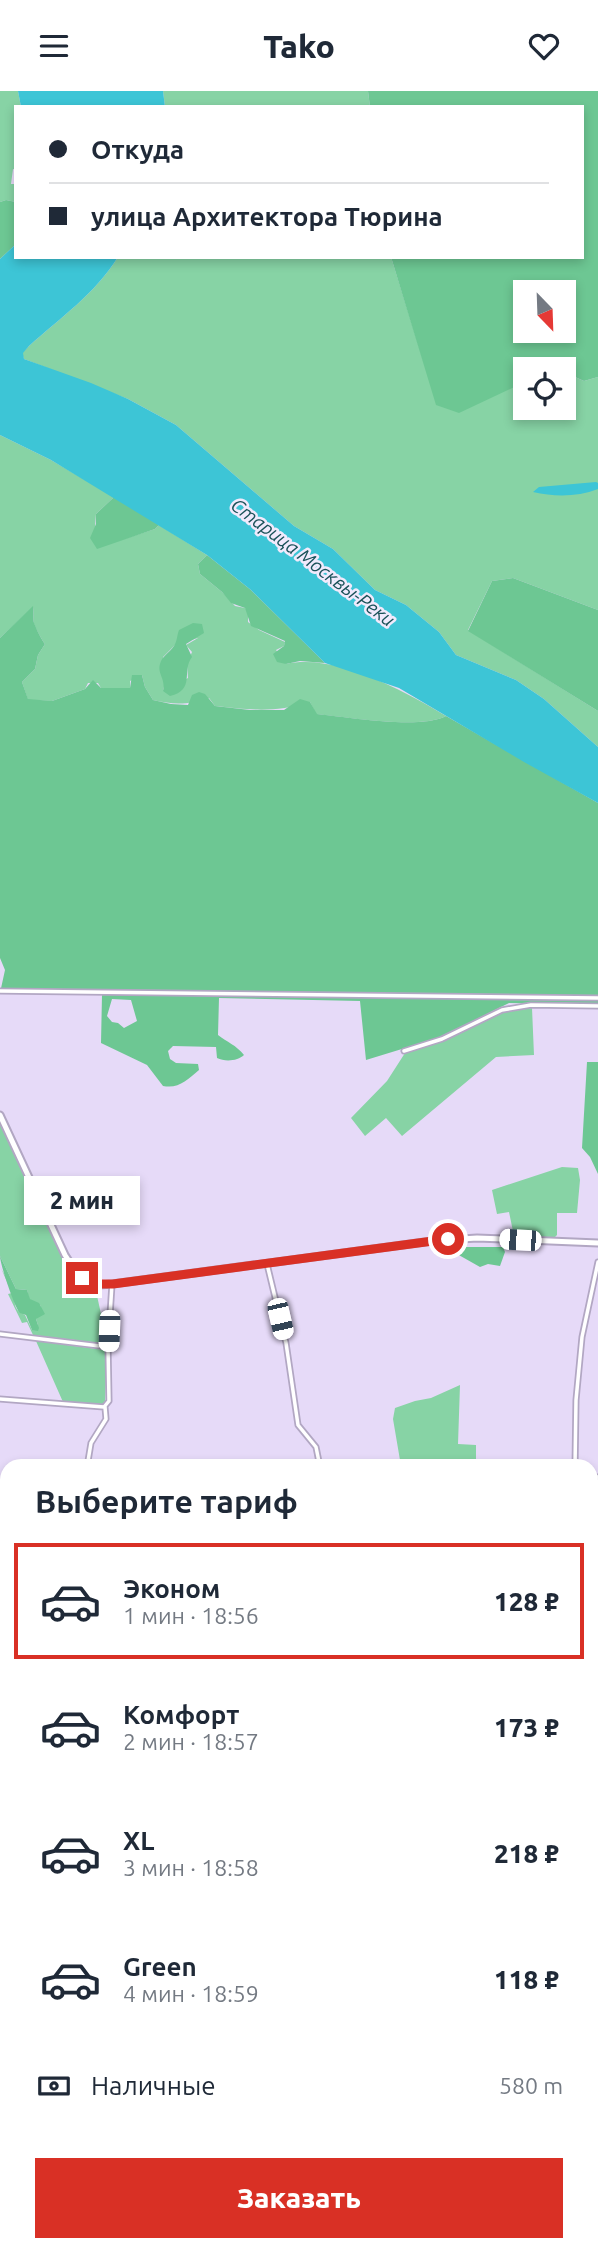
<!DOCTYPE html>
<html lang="ru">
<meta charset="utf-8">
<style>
body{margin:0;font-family:Ubuntu,sans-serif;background:#f6f6f7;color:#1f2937;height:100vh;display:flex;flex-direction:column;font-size:26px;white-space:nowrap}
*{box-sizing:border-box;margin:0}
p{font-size:23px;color:#747a83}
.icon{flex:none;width:38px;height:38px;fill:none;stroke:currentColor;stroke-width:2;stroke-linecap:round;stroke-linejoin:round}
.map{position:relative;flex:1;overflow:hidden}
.details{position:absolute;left:0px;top:1368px;width:598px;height:793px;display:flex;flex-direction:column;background:#fff;border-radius:21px 21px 0 0;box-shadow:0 4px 10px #0003}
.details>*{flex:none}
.banner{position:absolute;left:14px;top:14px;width:570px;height:154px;border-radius:0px;box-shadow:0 4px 10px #0003;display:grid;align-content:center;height:154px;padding:0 35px;background:#fff}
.needle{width:46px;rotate:157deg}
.controls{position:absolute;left:513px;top:189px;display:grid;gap:14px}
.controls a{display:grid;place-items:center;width:63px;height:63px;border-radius:0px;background:#fff;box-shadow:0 4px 10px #0003;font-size:35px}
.end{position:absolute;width:32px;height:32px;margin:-16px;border:9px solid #d93025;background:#fff;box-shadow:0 0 0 4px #fff}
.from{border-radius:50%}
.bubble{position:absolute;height:49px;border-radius:0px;background:#fff;box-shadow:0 4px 10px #0003;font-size:23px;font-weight:800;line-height:49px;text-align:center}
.car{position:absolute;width:21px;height:42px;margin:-21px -10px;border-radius:9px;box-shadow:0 0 5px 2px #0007;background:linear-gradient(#fff 24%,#345 0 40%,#fff 0 76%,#345 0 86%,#fff 0)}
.banner b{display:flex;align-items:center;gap:24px;height:66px;font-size:26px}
.banner b+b{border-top:2px solid #e0e1e3}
.banner i{width:18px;height:18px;background:#1f2937}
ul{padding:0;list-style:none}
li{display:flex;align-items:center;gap:21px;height:116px;margin:0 14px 10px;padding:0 21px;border:4px solid transparent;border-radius:0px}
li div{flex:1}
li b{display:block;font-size:26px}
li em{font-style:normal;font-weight:800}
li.current{border-color:#d93025}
li>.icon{width:63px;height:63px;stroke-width:1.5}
h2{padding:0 35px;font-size:32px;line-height:84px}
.pay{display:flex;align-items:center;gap:18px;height:77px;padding:0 35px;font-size:26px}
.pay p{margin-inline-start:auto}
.cta{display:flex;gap:14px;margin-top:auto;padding:14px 35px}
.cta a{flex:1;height:80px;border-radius:0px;background:#d93025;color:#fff;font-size:28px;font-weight:800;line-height:80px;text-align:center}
header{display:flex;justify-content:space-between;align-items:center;height:91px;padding:0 35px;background:#fff;font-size:32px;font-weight:800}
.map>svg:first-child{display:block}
</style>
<header><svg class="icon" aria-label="menu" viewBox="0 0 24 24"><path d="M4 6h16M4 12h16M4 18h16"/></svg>Tako<svg class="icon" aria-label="heart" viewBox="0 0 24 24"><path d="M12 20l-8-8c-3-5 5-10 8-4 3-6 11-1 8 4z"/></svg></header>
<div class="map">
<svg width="598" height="2160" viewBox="0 0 598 2160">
<rect width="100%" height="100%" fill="#e6daf8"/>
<!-- green -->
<path fill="#87d3a5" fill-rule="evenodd" d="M0 0H18L21 16H16V79L13 78 11 93H16V111L6 109 0 111Z
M163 0H368L370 16H165Z
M118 166H391L437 314 525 291V317H564V281L584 290 598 286V519L513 487 492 490 468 539 598 620V656L544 608 516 589 456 564 439 541 406 514 375 499 333 458 294 435 176 334 128 308 24 268 22 262 29 255C60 227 95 203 118 166Z
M0 344 51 369 114 406 96 423 94 450 99 456 155 438 159 434 207 464 198 473 200 483 222 501 235 515 245 517 248 521V531L259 539 285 551 284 555 276 559 286 573C336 562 404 600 446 625 419 639 348 626 316 623L310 611C274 622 252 619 215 615L209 607C188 614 174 614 153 609L145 596 142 584 130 590V597H101L98 592H88L85 598 52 610 28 609 22 591 35 578 38 564 45 553C41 548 37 539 34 533 33 528 34 521 33 516L0 547ZM198 547 186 554 192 561 187 573 188 587 163 600 165 591 163 566 176 553Z
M532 917 534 964 496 966 402 1045 386 1027 365 1045 351 1027 387 990 405 962 443 949 501 922Z
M0 1031 65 1172 84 1192 96 1200 101 1223 106 1224 105 1247 100 1252 33 1244 27 1231 22 1232 8 1203 12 1202 0 1175C4 1184 12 1195 14 1204 15 1214 14 1219 25 1224L32 1239 38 1234 36 1228 41 1215 29 1208 27 1199 16 1198 0 1165Z
M562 1076 578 1077 580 1089 577 1122H557V1144L554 1147 514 1145 509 1121 497 1123 492 1099Z
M36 1250 105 1259 107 1262 105 1312 102 1314 63 1311Z
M460 1294 458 1353 476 1354V1368L496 1369V1375H401L393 1328 395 1317 415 1310 431 1307Z
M7 1549V1643L0 1642V1552Z
M235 2154H328L326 2160H227Z"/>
<!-- forest -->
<path fill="#6dc793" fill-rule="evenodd" d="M368 0H598V286L584 290 564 281V278H525V291L459 322 436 314 391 166H583V16H370ZM525 201H564V240H525Z
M6 109 16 111V153L0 168V111Z
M114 406 159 434 155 438 97 458 90 447 96 433V423Z
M207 464 251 499 325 572 300 570 286 573 277 571 273 563 284 555 285 550 251 535 245 517 231 512 222 501 200 483 198 473Z
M513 487 598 519V620L468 540 492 490Z
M33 515C34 520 33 528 34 532 37 539 41 548 45 553L38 564 35 578 22 591 28 608 52 610 85 598 93 589 101 597H130L132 584H142L145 596 153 609 171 613 188 614 192 604 199 601 205 603 215 615 250 619H284L300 608 310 611 317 623C349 626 419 639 446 625L598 712V914L509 912 441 946 366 969 360 910 219 907 218 944C227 951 236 954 244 964 238 970 225 971 217 967L216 956 173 955 168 960 170 968 176 972 198 973 199 979C187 989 179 998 163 995L147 974 101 952 102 904 0 902 5 879 0 867V547ZM112 908 131 909 137 930 124 937 118 932 112 931 107 925Z
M193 532 202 533 204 542 186 553 192 566C181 580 196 599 170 605L163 600C166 588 157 583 160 573 162 565 169 562 174 555 177 551 177 544 179 539Z
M587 971H598V1083L590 1066 582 1057Z
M461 1156H503L505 1161 500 1175 488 1173 480 1176 457 1163 456 1160Z
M0 1165 16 1198 27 1199 30 1208 39 1212 45 1223 36 1228 39 1237 38 1240 32 1239 26 1224C24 1223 21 1223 20 1222 15 1218 0 1173 0 1165Z"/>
<!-- water -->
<path fill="#3dc5d6" d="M18 0H163L165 16H21Z
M16 153V166H118C95 203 60 227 29 255L23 262 24 268 91 292 128 308 176 334 294 435 333 458 375 499 406 514 439 541 456 564 516 589 544 608 598 656V712L524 671 399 597 325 572 251 499 207 464 51 369 0 344V168Z
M596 391 598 392V398C577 406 555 406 533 401L539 396Z
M0 1642 7 1643V1745L0 1741Z"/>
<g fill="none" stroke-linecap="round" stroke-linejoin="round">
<!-- street casing -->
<g stroke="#b2a7c3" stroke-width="7">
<path id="street" d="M0 900 598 907
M404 960 442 948 502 919 531 914 598 915
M267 1173 286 1252 298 1334 316 1356 320 1376
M0 1243 108 1256 112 1193
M0 1308 104 1316 109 1310 108 1256
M87 1376 91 1352 106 1328 105 1316
M575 1376 576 1309 582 1246 598 1171
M592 1386H598
M592 1984 598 1991
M592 2063 598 2058
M80 2160 84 2154
M448 2160 458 2154"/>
</g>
<!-- secondary casing -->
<g stroke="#b2a7c3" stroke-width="9">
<path id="secondary" d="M0 1024 65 1164 76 1181 88 1190 100 1194 112 1193 432 1150 477 1147 598 1152"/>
</g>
<!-- street -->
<use href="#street" stroke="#fff" stroke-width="3.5"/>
<!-- secondary -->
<use href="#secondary" stroke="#fff" stroke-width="5"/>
</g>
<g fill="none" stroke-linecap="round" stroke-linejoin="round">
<!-- route -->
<path stroke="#d93025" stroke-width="9" d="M82 1187 94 1193H113L448 1148"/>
</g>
<g text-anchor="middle" stroke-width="5" stroke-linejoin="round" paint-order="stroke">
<!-- water labels -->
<g font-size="19" font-style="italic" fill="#195158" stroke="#f1eafc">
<text transform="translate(313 471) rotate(37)" y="7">Старица Москвы-Реки</text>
</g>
</g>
</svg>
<div class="controls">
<a><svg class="needle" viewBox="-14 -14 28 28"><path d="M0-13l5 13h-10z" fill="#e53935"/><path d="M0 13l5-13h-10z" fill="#747a83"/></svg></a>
<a><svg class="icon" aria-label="locate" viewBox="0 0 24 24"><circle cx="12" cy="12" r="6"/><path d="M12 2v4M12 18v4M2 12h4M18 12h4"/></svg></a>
</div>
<i class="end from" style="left:448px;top:1148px"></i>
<i class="end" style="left:82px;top:1187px"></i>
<div class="bubble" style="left:24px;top:1085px;width:116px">2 мин</div>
<i class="car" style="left:520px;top:1149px;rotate:273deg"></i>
<i class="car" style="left:280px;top:1228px;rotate:167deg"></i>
<i class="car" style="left:109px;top:1240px;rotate:182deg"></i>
<div class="banner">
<b><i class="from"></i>Откуда</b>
<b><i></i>улица Архитектора Тюрина</b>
</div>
<section class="details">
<h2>Выберите тариф</h2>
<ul>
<li class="current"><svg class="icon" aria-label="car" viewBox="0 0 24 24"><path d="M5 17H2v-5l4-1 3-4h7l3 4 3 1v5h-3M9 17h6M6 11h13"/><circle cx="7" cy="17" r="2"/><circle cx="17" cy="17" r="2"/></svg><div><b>Эконом</b><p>1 мин · 18:56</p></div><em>128 ₽</em></li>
<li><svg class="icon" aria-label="car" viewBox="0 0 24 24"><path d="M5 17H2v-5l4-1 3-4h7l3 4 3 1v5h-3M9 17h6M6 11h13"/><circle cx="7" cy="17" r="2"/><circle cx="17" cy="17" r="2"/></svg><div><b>Комфорт</b><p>2 мин · 18:57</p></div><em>173 ₽</em></li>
<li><svg class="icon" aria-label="car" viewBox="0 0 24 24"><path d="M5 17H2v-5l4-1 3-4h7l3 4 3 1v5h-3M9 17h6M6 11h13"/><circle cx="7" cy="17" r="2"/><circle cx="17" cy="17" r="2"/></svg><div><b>XL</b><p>3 мин · 18:58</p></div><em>218 ₽</em></li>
<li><svg class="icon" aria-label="car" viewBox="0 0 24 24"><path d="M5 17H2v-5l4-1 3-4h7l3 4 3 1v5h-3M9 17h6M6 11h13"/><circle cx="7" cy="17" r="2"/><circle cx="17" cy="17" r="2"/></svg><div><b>Green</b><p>4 мин · 18:59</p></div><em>118 ₽</em></li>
</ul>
<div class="pay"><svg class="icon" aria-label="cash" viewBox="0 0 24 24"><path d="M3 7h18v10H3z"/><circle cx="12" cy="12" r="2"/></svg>Наличные<p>580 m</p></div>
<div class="cta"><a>Заказать</a></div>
</section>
</div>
